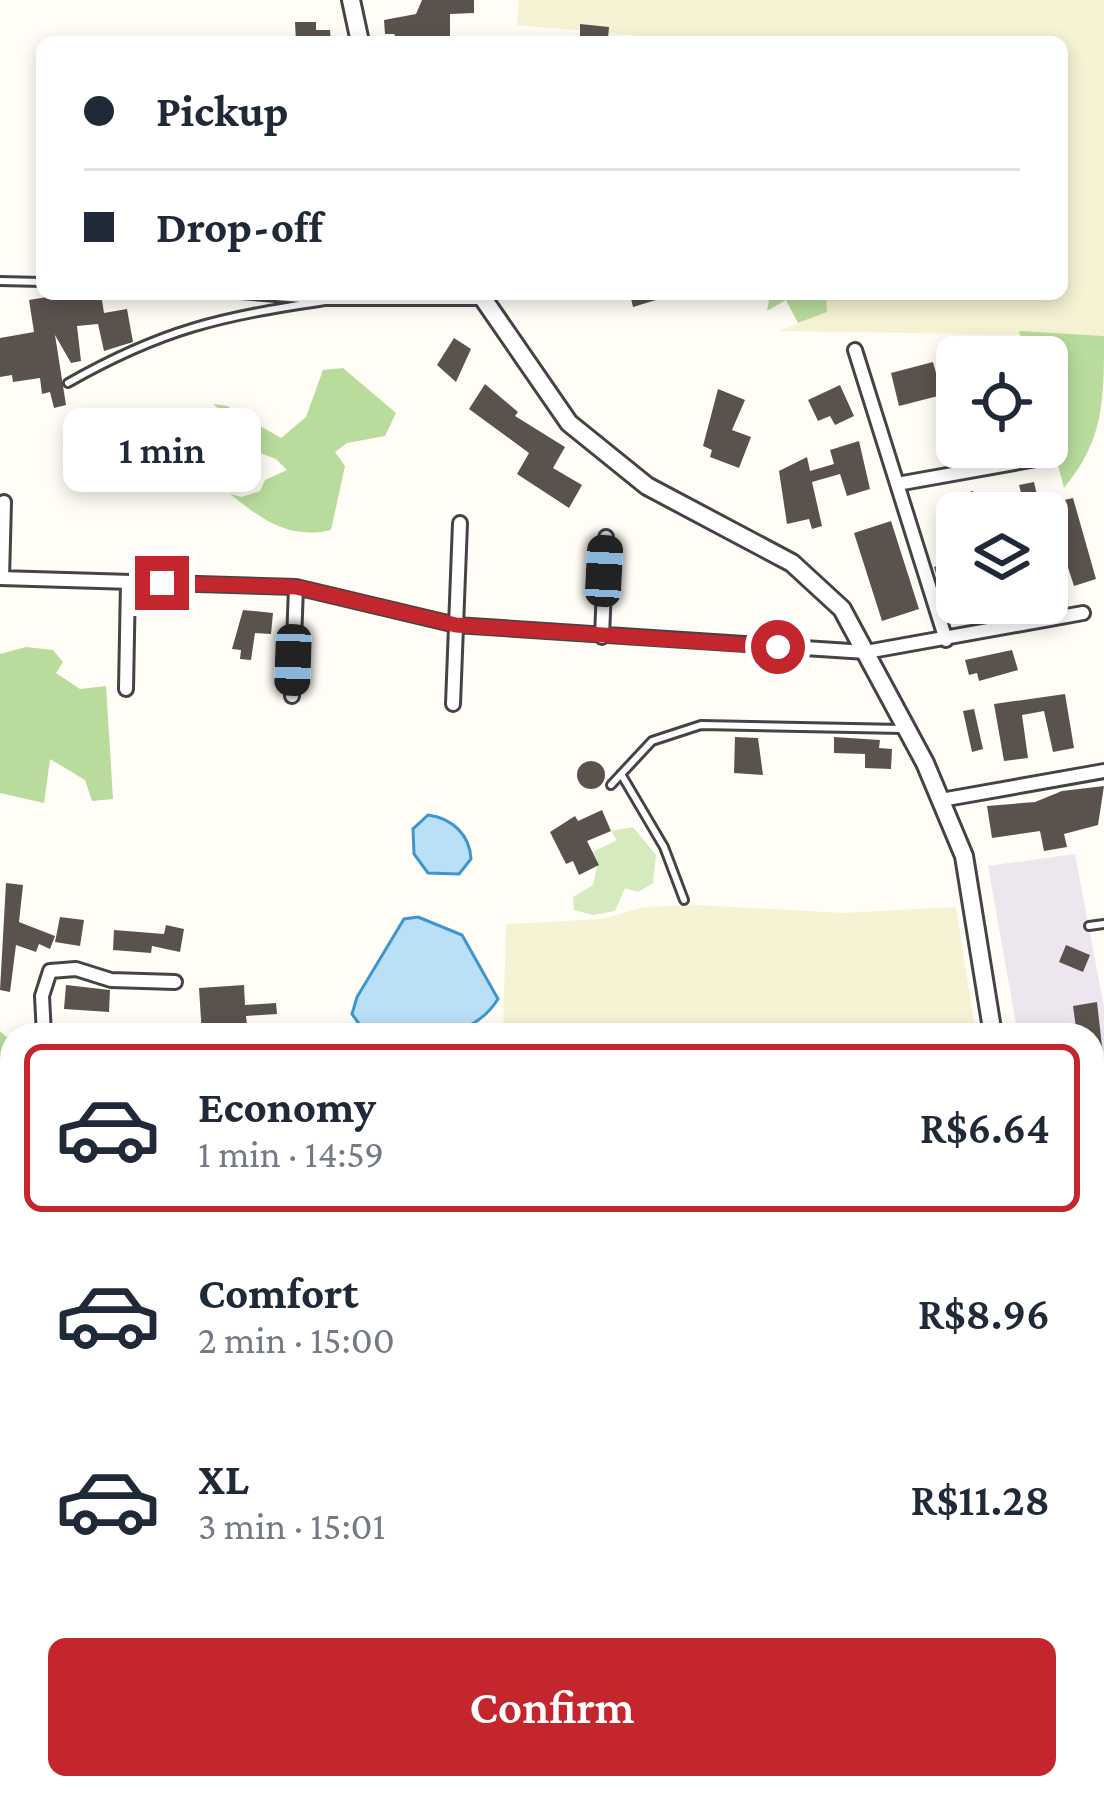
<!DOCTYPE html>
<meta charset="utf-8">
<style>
body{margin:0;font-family:"Crimson Pro",serif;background:#f6f6f7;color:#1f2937;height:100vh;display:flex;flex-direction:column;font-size:45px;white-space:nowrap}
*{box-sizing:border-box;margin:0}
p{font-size:39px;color:#747a83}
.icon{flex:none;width:66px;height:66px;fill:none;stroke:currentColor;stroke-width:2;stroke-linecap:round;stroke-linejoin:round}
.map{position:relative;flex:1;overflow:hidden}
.panel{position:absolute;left:0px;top:1023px;width:1104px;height:777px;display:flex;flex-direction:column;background:#fff;border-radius:36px 36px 0 0;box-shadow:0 6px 18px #0003}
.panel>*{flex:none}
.hud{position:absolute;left:36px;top:36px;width:1032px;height:264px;border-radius:18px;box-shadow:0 6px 18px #0003;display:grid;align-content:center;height:264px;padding:0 48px;background:#fff}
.tools{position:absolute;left:936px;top:336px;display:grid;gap:24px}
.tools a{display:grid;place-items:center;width:132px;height:132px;border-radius:18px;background:#fff;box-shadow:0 6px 18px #0003;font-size:60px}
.end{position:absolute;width:54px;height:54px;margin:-27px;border:15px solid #c4262e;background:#fff;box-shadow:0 0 0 6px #fff}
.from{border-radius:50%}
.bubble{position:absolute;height:84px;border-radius:18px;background:#fff;box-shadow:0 6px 18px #0003;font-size:39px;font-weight:600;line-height:84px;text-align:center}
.car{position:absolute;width:36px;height:72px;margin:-36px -18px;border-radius:15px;box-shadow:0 0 9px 3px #0007;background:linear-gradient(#222 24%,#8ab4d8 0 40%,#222 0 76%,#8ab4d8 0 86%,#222 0)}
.hud b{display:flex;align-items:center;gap:42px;height:114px;font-size:45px}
.hud b+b{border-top:3px solid #e0e1e3}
.hud i{width:30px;height:30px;background:#1f2937}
ul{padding:21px 0 0;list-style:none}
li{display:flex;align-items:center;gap:36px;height:168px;margin:0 24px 18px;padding:0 24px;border:6px solid transparent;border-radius:18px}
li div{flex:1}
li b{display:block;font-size:45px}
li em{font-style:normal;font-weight:600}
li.selected{border-color:#c4262e}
li>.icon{width:108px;height:108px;stroke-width:1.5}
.primary-button{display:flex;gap:24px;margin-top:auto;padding:24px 48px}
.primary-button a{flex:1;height:138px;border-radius:18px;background:#c4262e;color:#fff;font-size:48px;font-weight:600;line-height:138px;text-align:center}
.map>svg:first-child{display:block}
</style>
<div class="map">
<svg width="1104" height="1799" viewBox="0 0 1104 1799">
<rect width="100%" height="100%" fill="#fffdf5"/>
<!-- industrial -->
<path fill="#eee6ef" d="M1075 854 1104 1007V1084L1092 1086V1035H1018L988 866Z
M1104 1571V1668L1092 1649V1578Z"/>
<!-- farmland -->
<path fill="#f6f3d4" d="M519 0H1104V336L779 331 827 312 826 294H1062V42H711L517 25Z
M696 905 843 913 956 907 976 1035H503L506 924 603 919 644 907Z
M422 1788H691L697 1799H403Z
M877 1788 886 1799H796L794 1789Z"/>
<!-- green -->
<path fill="#d5ebbd" d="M633 827 656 855 653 883 638 892 625 888 615 911 593 915 574 910 573 897 593 885 598 862 593 852 617 840 611 831Z
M1092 1208H1104V1335L1092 1328Z
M1100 1466 1104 1571 1092 1578V1469Z
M186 1788H422L403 1799H167Z"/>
<!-- forest -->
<path fill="#b9dc9c" d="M770 294H826L827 312 798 323 786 300 767 311Z
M1019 331 1104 336C1104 401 1104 440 1064 488L1047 423V357H1027Z
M343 368 396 413 385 436 347 443 335 452 345 466 331 530C289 540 261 519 230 494L242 497 260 491 265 480 287 470 276 459 236 444 229 417 213 404 228 406 241 422 255 423 281 438 306 417 323 370Z
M26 647 53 650 63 662 56 673 80 689 106 686 113 799 92 801 85 780 50 759 44 803 0 793V654Z
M0 1031 12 1042V1088L0 1083Z
M12 1594V1788H186L167 1799H0V1599Z
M1092 1716H1104V1799H916L908 1788H1092Z
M691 1788H796V1799H697Z"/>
<!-- water -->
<path fill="#b9e0f7" stroke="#3f96cf" stroke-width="3" d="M428 815C452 818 470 835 471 859L459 874 428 873 414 854 413 829Z
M418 917 462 935 498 999C469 1045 416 1035 367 1035L352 1014 357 997 404 919Z"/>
<!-- building -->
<path fill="#5a524d" d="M422 0H474V13L450 14V42H399L394 34H385L384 20 416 14Z
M295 22H316V30H330L331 42H296Z
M580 24 609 27 608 39 580 36Z
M65 294H101L104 313 127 309 133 342 104 351 98 324 77 326 81 361 71 363 55 335 66 405 54 408 50 392 42 394 40 378 13 382 12 375 0 377V338L34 332 29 300Z
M630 294H666V297L633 307Z
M454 338 471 349 456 382 437 365Z
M933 362 942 395 899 406 891 373Z
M485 384 518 412 515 416 565 447 553 468 582 485 569 508 517 474 529 453 469 409Z
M840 385 854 416 835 425 830 416 818 421 808 400Z
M718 389 745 400 732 430 751 437 739 468 710 457 712 450 703 446Z
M859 441 870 489 847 496 840 474 812 482 822 526 812 529 809 519 787 524 779 471 807 457 810 471 834 464 830 450Z
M1034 482 1039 504 1025 508 1019 485Z
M973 491 980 513H957V525L947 527 944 499Z
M1073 498 1096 579 1074 586 1056 531 1047 533V504Z
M891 521 919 609 882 621 854 533Z
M955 560 957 605 947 608 934 567Z
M243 610 273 613 271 634 255 633 251 660 240 659 241 650 232 649Z
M1012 650 1018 670 979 681 977 673 969 675 965 660Z
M1065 694 1074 748 1053 752 1044 711 1022 715 1028 758 1004 761 994 704Z
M974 709 983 749 972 752 963 711Z
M735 737 758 738 763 775 734 773Z
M834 737 880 740 879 748 892 749 891 769 865 768V754L834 753Z
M577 775a14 14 0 1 1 28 0a14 14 0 1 1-28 0Z
M1104 786 1098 825 1064 834 1067 847 1044 851 1040 831 992 838 987 806 1035 802 1062 791Z
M602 810 611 831 587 841 599 865 579 875 573 861 566 864 550 832 575 816 578 821Z
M6 883 23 885 19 922 55 936 50 949 39 944 36 952 16 945 10 992 0 990Z
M60 917 84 920 80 946 55 942Z
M166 925 184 929 180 952 152 946 151 953 113 950 114 930 164 934Z
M1066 945 1090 955 1083 972 1059 962Z
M66 985 110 990 109 1012 64 1009Z
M244 985 245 1005 276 1003 277 1014 246 1016 248 1035H202L199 988Z
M1097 1002 1104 1064 1092 1065V1035H1077L1073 1006Z
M0 1219 12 1247V1294L0 1275Z
M12 1418V1510L0 1515V1422Z"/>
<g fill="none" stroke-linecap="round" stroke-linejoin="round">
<!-- service casing -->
<g stroke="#444" stroke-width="12">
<path id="service" d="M0 281 42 282
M240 294 313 300
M326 301H480
M68 383C163 329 219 317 325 301
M621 774 664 847 684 900
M611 785 652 741 701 725 903 729
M1089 926 1104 924
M1092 1192H1104"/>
</g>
<!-- minor casing -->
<g stroke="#444" stroke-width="18">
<path id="minor" d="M855 350 946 640
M897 484 1042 458
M0 578 296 587 456 625 866 652 1083 613
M2 578 4 502
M602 637 606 537
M126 689 128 582
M292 696 296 587
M453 704 460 523
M941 800 1104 771
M44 1035 42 996 50 971 76 969 111 980 175 982
M0 1165 12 1148
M0 1359 12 1389
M0 1528 12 1524
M891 1788 899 1799"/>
</g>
<!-- tertiary casing -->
<g stroke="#444" stroke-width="22">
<path id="tertiary" d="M351 0 360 42
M480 294 569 423 647 486 792 563 842 609 925 763 964 856 993 1035"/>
</g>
<!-- secondary casing -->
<g stroke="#333" stroke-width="24">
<path id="secondary" d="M1092 1350 1104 1351"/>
</g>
<!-- primary casing -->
<g stroke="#222" stroke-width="27">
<path id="primary" d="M1092 1400H1104
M1092 1434 1104 1443
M0 1572 12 1567"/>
</g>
<!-- service -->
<use href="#service" stroke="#fff" stroke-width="6"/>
<!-- minor -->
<use href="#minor" stroke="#fff" stroke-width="12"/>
<!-- tertiary -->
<use href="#tertiary" stroke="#fff" stroke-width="16"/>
<!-- secondary -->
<use href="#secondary" stroke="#fff6b0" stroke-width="18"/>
<!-- primary -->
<use href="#primary" stroke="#f9d66b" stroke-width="21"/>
</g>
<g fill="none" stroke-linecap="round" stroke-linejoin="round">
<!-- route -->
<path stroke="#c4262e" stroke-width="15" d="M162 583 296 587 456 625 778 647"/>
</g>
</svg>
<div class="tools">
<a><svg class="icon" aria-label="locate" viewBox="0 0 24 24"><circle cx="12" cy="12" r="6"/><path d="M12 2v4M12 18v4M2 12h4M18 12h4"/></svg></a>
<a><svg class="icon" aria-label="layers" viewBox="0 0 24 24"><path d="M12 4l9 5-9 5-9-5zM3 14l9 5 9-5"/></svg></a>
</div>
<i class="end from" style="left:778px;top:647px"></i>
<i class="end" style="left:162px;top:583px"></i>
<div class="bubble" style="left:63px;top:408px;width:198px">1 min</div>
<i class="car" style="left:604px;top:571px;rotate:3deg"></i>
<i class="car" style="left:293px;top:660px;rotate:182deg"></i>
<div class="hud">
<b><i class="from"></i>Pickup</b>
<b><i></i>Drop-off</b>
</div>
<section class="panel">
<ul>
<li class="selected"><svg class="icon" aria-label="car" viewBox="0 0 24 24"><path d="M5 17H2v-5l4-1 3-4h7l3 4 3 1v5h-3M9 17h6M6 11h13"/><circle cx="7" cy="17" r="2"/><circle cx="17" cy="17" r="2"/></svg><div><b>Economy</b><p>1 min · 14:59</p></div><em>R$6.64</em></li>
<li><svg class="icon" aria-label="car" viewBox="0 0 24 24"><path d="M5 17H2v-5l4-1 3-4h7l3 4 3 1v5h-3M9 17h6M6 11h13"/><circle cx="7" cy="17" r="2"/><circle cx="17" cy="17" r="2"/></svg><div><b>Comfort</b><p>2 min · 15:00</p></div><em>R$8.96</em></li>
<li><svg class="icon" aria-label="car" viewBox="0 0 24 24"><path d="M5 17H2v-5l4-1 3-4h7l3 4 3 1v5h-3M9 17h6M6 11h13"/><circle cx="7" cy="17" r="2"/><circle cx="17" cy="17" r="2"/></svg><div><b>XL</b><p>3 min · 15:01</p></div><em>R$11.28</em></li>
</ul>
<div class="primary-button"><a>Confirm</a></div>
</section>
</div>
